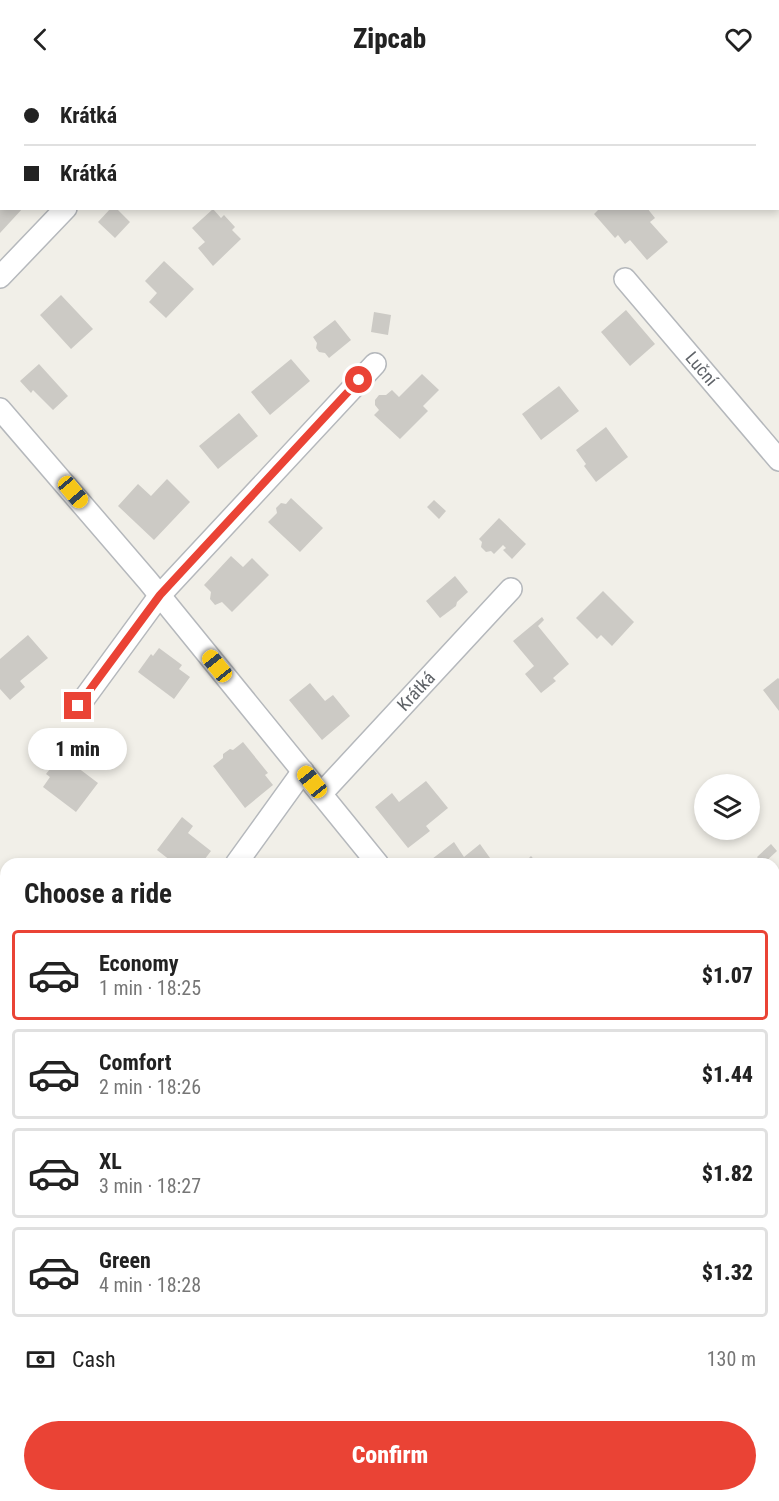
<!DOCTYPE html>
<meta charset="utf-8">
<style>
body{margin:0;font-family:"Roboto Condensed",sans-serif;background:#f2f2f2;color:#222;height:100vh;display:flex;flex-direction:column;font-size:22px;white-space:nowrap}
*{box-sizing:border-box;margin:0}
p{font-size:20px;color:#767676}
.icon{flex:none;width:33px;height:33px;fill:none;stroke:currentColor;stroke-width:2;stroke-linecap:round;stroke-linejoin:round}
.map{position:relative;flex:1;overflow:hidden}
.panel{position:absolute;left:0px;top:780px;width:780px;height:644px;display:flex;flex-direction:column;background:#fff;border-radius:18px 18px 0 0;box-shadow:0 3px 9px #0003}
.panel>*{flex:none}
.banner{position:absolute;left:0px;top:0px;width:780px;height:132px;box-shadow:0 3px 9px #0003;display:grid;align-content:center;height:132px;padding:0 24px;background:#fff}
.tools{position:absolute;left:694px;top:696px;display:grid;gap:12px}
.tools a{display:grid;place-items:center;width:66px;height:66px;border-radius:50%;background:#fff;box-shadow:0 3px 9px #0003;font-size:30px}
.end{position:absolute;width:27px;height:27px;margin:-14px;border:8px solid #ea4335;background:#fff;box-shadow:0 0 0 3px #fff}
.from{border-radius:50%}
.bubble{position:absolute;height:42px;border-radius:21px;background:#fff;box-shadow:0 3px 9px #0003;font-size:20px;font-weight:800;line-height:42px;text-align:center}
.car{position:absolute;width:18px;height:36px;margin:-18px -9px;border-radius:8px;box-shadow:0 0 4px 2px #0007;background:linear-gradient(#f5c518 24%,#345 0 40%,#f5c518 0 76%,#345 0 86%,#f5c518 0)}
.banner b{display:flex;align-items:center;gap:21px;height:57px;font-size:22px}
.banner b+b{border-top:2px solid #e0e0e0}
.banner i{width:15px;height:15px;background:#222}
ul{padding:0;list-style:none}
li{display:flex;align-items:center;gap:18px;height:90px;margin:0 12px 9px;padding:0 12px;border:3px solid #e0e0e0;border-radius:6px}
li div{flex:1}
li b{display:block;font-size:22px}
li em{font-style:normal;font-weight:800}
li.selected{border-color:#ea4335}
li>.icon{width:54px;height:54px;stroke-width:1.5}
h2{padding:0 24px;font-size:27px;line-height:72px}
.pay{display:flex;align-items:center;gap:15px;height:66px;padding:0 24px;font-size:22px}
.pay p{margin-inline-start:auto}
.cta{display:flex;gap:12px;margin-top:auto;padding:12px 24px}
.cta a{flex:1;height:69px;border-radius:36px;background:#ea4335;color:#fff;font-size:24px;font-weight:800;line-height:69px;text-align:center}
header{display:flex;justify-content:space-between;align-items:center;height:78px;padding:0 24px;background:#fff;font-size:27px;font-weight:800}
.map>svg:first-child{display:block}
</style>
<header><svg class="icon" aria-label="back" viewBox="0 0 24 24"><path d="M15 5l-7 7 7 7"/></svg>Zipcab<svg class="icon" aria-label="heart" viewBox="0 0 24 24"><path d="M12 20l-8-8c-3-5 5-10 8-4 3-6 11-1 8 4z"/></svg></header>
<div class="map">
<svg width="779" height="1423" viewBox="0 0 779 1423">
<rect width="100%" height="100%" fill="#f1efe8"/>
<!-- building -->
<path fill="#cccac5" d="M0 130H23L0 155Z
M111 130H116L130 144 115 160 98 144Z
M600 130H647L655 140 650 144 668 164 647 182 630 162 625 166 618 157 615 160 594 136Z
M213 131 221 140 224 137 235 149 232 152 241 161 213 188 198 170 205 164 192 150Z
M164 183 194 211 166 240 149 224 157 215 145 203Z
M61 217 93 251 71 271 40 237Z
M626 232 655 266 630 288 601 254Z
M374 234 391 237 388 257 371 254Z
M335 242 351 262 329 280 325 275 319 274 316 270 317 265 313 259Z
M291 281 310 303 270 337 251 314Z
M39 286 68 318 53 332 33 312 31 315 20 303Z
M422 296 439 312 423 328 428 333 400 361 374 337 379 332 375 327V322L379 317H386L392 312 399 319Z
M559 308 579 333 541 362 522 336Z
M239 335 258 358 218 391 199 368Z
M606 349 628 379 596 404 584 388 586 386 576 372Z
M167 401 190 424 154 462 118 428 138 406 151 418Z
M291 420 323 450 300 474 268 444 277 435 276 430 281 425 286 426Z
M434 422 446 433 439 441 427 429Z
M499 440 526 466 512 481 503 472 506 470 503 467 494 476 491 473 486 474 481 469 482 464 479 461Z
M231 478 243 489 252 480 269 497 232 534 222 524 215 527 210 521 211 514 204 507Z
M455 498 468 514 457 524 456 528 440 540 426 523Z
M603 513 634 544 612 568 601 557 597 561 576 540Z
M542 539 544 542 538 548 569 586 553 600 556 603 541 615 525 596 534 588 513 563Z
M28 557 48 580 20 603 25 609 10 622 0 611V581Z
M159 570 182 587 179 591 190 599 174 621 138 594 151 576 153 578Z
M778 600 779 601V633L763 612Z
M310 605 325 623 333 617 350 638 322 662 289 622Z
M243 664 268 695 265 697 273 707 245 730 213 688 223 680V676L230 671 233 672Z
M65 680 98 705 76 734 43 709 50 699 46 696 53 687 57 690Z
M426 703 448 730 426 748 430 753 408 770 375 729 392 715 399 724Z
M182 739 193 748 188 755 211 773 201 786H175L157 772Z
M454 764 464 779 480 766 490 780 481 786H437L432 781Z
M771 766 777 773 763 786 757 779Z
M531 778 538 786H523Z
M774 833 779 837V843L774 849Z
M0 867 6 875V894L0 898Z
M776 1002H779V1038L774 1036V1008Z
M774 1079 779 1080V1098L774 1112Z
M774 1400 779 1402V1423H759L761 1418H774Z
M427 1418H430L434 1423H421Z
M550 1418H587L580 1423H554Z"/>
<g fill="none" stroke-linecap="round" stroke-linejoin="round">
<!-- minor casing -->
<g stroke="#b5b8bc" stroke-width="24">
<g id="minor">
<path d="M191 2 192 0"/>
<path d="M0 199 66 130"/>
<path id="s1" d="M625 201 779 382"/>
<path d="M0 331 148 503 378 786"/>
<path d="M78 629 160 517 375 286"/>
<path id="s2" d="M321 716 511 511"/>
<path d="M236 786 303 693"/>
<path d="M0 983 6 991"/>
<path d="M774 1226 779 1209"/>
<path d="M774 1313 779 1319"/>
<path d="M338 1418 343 1423"/>
<path d="M511 1418 515 1423"/>
<path d="M718 1423 720 1418"/>
</g>
</g>
<!-- path -->
<path stroke="#9cc7a9" stroke-width="4" stroke-dasharray="6 3" stroke-linecap="butt" d="M774 1274 779 1257"/>
<!-- minor -->
<use href="#minor" stroke="#fff" stroke-width="21"/>
</g>
<g fill="none" stroke-linecap="round" stroke-linejoin="round">
<!-- route -->
<path stroke="#ea4335" stroke-width="8" d="M78 628 160 517 359 302"/>
</g>
<g text-anchor="middle" stroke-width="5" stroke-linejoin="round" paint-order="stroke">
<!-- street labels -->
<g font-size="18" fill="#5f6368" stroke="#fff">
<text dy="6" stroke="none"><textPath href="#s1" startOffset="118">Luční</textPath></text>
<text dy="6" stroke="none"><textPath href="#s2" startOffset="140">Krátká</textPath></text>
</g>
</g>
</svg>
<div class="tools">
<a><svg class="icon" aria-label="layers" viewBox="0 0 24 24"><path d="M12 4l9 5-9 5-9-5zM3 14l9 5 9-5"/></svg></a>
</div>
<i class="end from" style="left:359px;top:302px"></i>
<i class="end" style="left:78px;top:628px"></i>
<div class="bubble" style="left:28px;top:650px;width:99px">1 min</div>
<i class="car" style="left:73px;top:414px;rotate:140deg"></i>
<i class="car" style="left:217px;top:588px;rotate:321deg"></i>
<i class="car" style="left:312px;top:704px;rotate:321deg"></i>
<div class="banner">
<b><i class="from"></i>Krátká</b>
<b><i></i>Krátká</b>
</div>
<section class="panel">
<h2>Choose a ride</h2>
<ul>
<li class="selected"><svg class="icon" aria-label="car" viewBox="0 0 24 24"><path d="M5 17H2v-5l4-1 3-4h7l3 4 3 1v5h-3M9 17h6M6 11h13"/><circle cx="7" cy="17" r="2"/><circle cx="17" cy="17" r="2"/></svg><div><b>Economy</b><p>1 min · 18:25</p></div><em>$1.07</em></li>
<li><svg class="icon" aria-label="car" viewBox="0 0 24 24"><path d="M5 17H2v-5l4-1 3-4h7l3 4 3 1v5h-3M9 17h6M6 11h13"/><circle cx="7" cy="17" r="2"/><circle cx="17" cy="17" r="2"/></svg><div><b>Comfort</b><p>2 min · 18:26</p></div><em>$1.44</em></li>
<li><svg class="icon" aria-label="car" viewBox="0 0 24 24"><path d="M5 17H2v-5l4-1 3-4h7l3 4 3 1v5h-3M9 17h6M6 11h13"/><circle cx="7" cy="17" r="2"/><circle cx="17" cy="17" r="2"/></svg><div><b>XL</b><p>3 min · 18:27</p></div><em>$1.82</em></li>
<li><svg class="icon" aria-label="car" viewBox="0 0 24 24"><path d="M5 17H2v-5l4-1 3-4h7l3 4 3 1v5h-3M9 17h6M6 11h13"/><circle cx="7" cy="17" r="2"/><circle cx="17" cy="17" r="2"/></svg><div><b>Green</b><p>4 min · 18:28</p></div><em>$1.32</em></li>
</ul>
<div class="pay"><svg class="icon" aria-label="cash" viewBox="0 0 24 24"><path d="M3 7h18v10H3z"/><circle cx="12" cy="12" r="2"/></svg>Cash<p>130 m</p></div>
<div class="cta"><a>Confirm</a></div>
</section>
</div>
